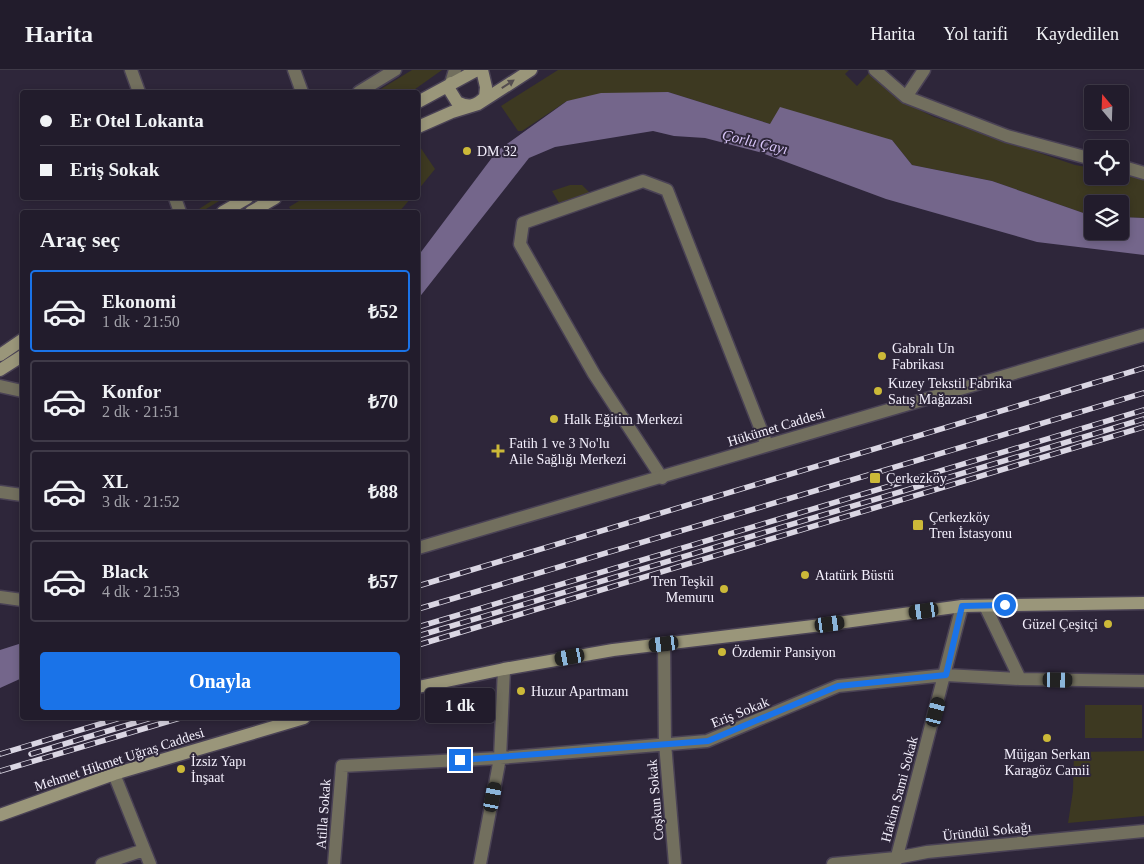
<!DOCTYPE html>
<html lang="tr">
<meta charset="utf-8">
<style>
body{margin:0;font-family:"Times New Roman",serif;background:#2a2534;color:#f1f3f6;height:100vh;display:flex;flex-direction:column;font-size:19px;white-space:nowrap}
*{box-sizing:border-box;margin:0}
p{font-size:16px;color:#a2a1a9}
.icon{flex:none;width:28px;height:28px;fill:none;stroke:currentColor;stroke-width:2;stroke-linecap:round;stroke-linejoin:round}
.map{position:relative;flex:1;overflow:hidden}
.side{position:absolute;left:20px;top:140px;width:400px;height:510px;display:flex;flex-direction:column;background:#221c2c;border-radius:5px;box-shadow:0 2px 8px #0003,0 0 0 1px #3f3a48}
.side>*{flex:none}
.hud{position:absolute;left:20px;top:20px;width:400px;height:110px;border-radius:5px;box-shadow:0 2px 8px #0003,0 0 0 1px #3f3a48;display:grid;align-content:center;height:110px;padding:0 20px;background:#221c2c}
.needle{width:32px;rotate:341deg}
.tools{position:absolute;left:1084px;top:15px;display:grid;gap:10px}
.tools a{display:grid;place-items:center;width:45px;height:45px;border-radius:5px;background:#221c2c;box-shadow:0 2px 8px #0003,0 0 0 1px #3f3a48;font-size:25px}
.end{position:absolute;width:22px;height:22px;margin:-11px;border:6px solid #1a73e8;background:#fff;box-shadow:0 0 0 2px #fff}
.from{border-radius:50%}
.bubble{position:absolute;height:35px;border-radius:5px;background:#221c2c;box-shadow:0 2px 8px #0003,0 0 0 1px #3f3a48;font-size:16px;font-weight:800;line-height:35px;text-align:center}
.car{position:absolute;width:15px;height:30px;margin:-15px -8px;border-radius:6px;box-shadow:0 0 4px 1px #0007;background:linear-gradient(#222 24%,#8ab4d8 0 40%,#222 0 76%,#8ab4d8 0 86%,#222 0)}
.hud b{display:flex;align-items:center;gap:18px;height:48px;font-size:19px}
.hud b+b{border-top:1px solid #3f3a48}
.hud i{width:12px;height:12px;background:#f1f3f6}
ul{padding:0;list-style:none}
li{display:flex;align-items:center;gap:15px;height:82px;margin:0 10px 8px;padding:0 10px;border:2px solid #3f3a48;border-radius:5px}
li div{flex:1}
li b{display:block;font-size:19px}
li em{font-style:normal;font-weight:800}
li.selected{border-color:#1a73e8}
li>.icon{width:45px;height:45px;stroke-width:1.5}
h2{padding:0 20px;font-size:22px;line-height:60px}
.cta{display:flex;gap:10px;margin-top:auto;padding:10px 20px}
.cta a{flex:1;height:58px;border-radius:5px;background:#1a73e8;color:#fff;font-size:20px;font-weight:800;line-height:58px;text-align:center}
header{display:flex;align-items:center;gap:30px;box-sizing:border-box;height:70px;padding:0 25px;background:#221c2c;border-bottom:1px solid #3f3a48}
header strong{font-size:24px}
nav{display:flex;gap:28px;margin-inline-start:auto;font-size:18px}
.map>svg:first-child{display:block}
</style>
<header>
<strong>Harita</strong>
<nav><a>Harita</a><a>Yol tarifi</a><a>Kaydedilen</a></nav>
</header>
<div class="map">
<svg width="1144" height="794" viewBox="0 0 1144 794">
<rect width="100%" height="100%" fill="#2e263a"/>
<!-- green -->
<path fill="#3d3921" d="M412 0H442L411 22H376Z
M558 0H849L845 4 857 16 869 3 901 31 934 47 1075 95 1092 98V106H1120V104L1144 109V148L1120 147V134H1092V146L992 111 912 95 892 70 770 54 668 22 567 31 522 61H518L501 36Z
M418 74 435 99 418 120Z
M570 115H582L594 127 562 138 552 121Z
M216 128H224L201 142 199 139Z
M304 128H411L399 142H292L289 137Z
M1085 635H1142V668H1085Z
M1144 681V746L1068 753 1073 721 1074 682Z"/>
<!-- water -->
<path fill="#74668b" d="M668 22 770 54 780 37 892 70 912 95 992 111 1092 146V161H1120V147L1144 148V185L1037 172 886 129 759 82 705 68 674 66 653 61 555 77 529 88 418 229V186L497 81 567 31 601 23Z
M22 573V608L0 618V580Z"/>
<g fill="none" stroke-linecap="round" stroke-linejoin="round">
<!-- minor casing -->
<g stroke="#4a4255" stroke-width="15">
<path id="minor" d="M131 0 139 22
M294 0 302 22
M875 0 906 27 1007 66 1092 89
M451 13 455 0
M359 22 395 0
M906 27 924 0
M1120 96 1144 103
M175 128 180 142
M0 316 22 321
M662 408 594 304 520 174 523 153 643 111 667 120 767 375
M0 527 22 530
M985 536 1020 609
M664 574 665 673 675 794
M114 704 150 794
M102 794 144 780
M334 794 342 696 500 688 707 671 838 616 946 605 1020 609 1144 611
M480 794 500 688 504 599
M833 794 896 788 927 782 1144 761
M895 794 962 536"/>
</g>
<!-- tertiary casing -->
<g stroke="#4a4255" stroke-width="15">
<path id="tertiary" d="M0 422 22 425
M418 478 1144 265"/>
</g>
<!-- secondary casing -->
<g stroke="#4a4255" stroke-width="15">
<path id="secondary" d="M451 13 449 19 457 32C469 38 476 36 485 27L486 17 482 0
M418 32 477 0
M418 57 452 42 478 34 531 0
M223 142 247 128
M251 142 275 128
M0 285 22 270
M0 300 22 286
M418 617 504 599 613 580 830 554 962 536 1144 533
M0 745 114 704 304 648"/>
</g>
<!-- minor -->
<use href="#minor" stroke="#726f5e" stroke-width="12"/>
<!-- tertiary -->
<use href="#tertiary" stroke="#726f5e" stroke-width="12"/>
<!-- secondary -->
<use href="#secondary" stroke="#9a967a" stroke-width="12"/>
<!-- rail casing -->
<g stroke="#dad6e3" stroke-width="5.5">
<path id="rail" d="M418 516 1144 298
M418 539 1144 323
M418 557 1144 340
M418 566 1144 349
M418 575 1144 357
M0 684 120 648
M31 684 151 648
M0 701 180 648"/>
</g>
<!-- rail -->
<use href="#rail" stroke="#2e263a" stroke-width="4" stroke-dasharray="11" stroke-linecap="butt"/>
</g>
<!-- one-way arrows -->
<defs><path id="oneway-solid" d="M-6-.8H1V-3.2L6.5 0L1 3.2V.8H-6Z" transform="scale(1.25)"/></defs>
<use fill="#544d50" href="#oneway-solid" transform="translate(508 14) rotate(-33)"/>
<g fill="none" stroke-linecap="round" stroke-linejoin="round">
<!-- route -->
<path stroke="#1a73e8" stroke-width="6" d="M460 690 708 671 838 616 946 605 962 536 1005 535"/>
</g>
<!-- markers -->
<g fill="#ccb938" stroke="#2e263a" stroke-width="2">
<circle cx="467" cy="81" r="5"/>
<circle cx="882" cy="286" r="5"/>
<circle cx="878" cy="321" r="5"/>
<circle cx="554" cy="349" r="5"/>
<path d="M495.5 373.5h5v5h5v5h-5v5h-5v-5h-5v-5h5z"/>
<rect x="869" y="402" width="12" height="12" rx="2.5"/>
<rect x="912" y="449" width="12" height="12" rx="2.5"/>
<circle cx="805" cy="505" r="5"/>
<circle cx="724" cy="519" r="5"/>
<circle cx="1108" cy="554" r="5"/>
<circle cx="722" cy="582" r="5"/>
<circle cx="521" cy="621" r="5"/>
<circle cx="1047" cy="668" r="5"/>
<circle cx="181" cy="699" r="5"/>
</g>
<g text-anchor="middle" stroke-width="4" stroke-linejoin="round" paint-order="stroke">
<!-- poi labels -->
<g font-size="14" fill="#f4f0fd" stroke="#2e263a" text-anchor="start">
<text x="477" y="86">DM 32</text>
<text x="892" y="283">Gabralı Un<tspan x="892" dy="16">Fabrikası</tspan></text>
<text x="888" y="318">Kuzey Tekstil Fabrika<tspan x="888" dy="16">Satış Mağazası</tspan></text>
<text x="564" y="354">Halk Eğitim Merkezi</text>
<text x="509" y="378">Fatih 1 ve 3 No'lu<tspan x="509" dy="16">Aile Sağlığı Merkezi</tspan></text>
<text x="886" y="413">Çerkezköy</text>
<text x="929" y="452">Çerkezköy<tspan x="929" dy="16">Tren İstasyonu</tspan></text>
<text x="815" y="510">Atatürk Büstü</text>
<text x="714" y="516" text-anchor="end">Tren Teşkil<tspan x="714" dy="16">Memuru</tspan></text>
<text x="1098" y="559" text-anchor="end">Güzel Çeşitçi</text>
<text x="732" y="587">Özdemir Pansiyon</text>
<text x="531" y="626">Huzur Apartmanı</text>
<text x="1047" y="689" text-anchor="middle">Müjgan Serkan<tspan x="1047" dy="16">Karagöz Camii</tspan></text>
<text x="191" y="696">İzsiz Yapı<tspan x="191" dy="16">İnşaat</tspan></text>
</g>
<!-- street labels -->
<g font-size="14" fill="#f4f0fd" stroke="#2e263a">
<text transform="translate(776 357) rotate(-17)" y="5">Hükümet Caddesi</text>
<text transform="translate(740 642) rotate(-22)" y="5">Eriş Sokak</text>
<text transform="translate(119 689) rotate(-18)" y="5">Mehmet Hikmet Uğraş Caddesi</text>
<text transform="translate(899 719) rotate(-75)" y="5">Hakim Sami Sokak</text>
<text transform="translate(655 730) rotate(-95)" y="5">Coşkun Sokak</text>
<text transform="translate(323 744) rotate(-86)" y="5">Atilla Sokak</text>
<text transform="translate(987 761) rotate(-6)" y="5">Üründül Sokağı</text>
</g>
<!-- water labels -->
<g font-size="15" font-style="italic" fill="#d8c5f8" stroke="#2e263a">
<text transform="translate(755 72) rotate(13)" y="5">Çorlu Çayı</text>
</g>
</g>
</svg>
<div class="tools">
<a><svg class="needle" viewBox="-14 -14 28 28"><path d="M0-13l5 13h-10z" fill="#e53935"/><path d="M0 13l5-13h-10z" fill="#a2a1a9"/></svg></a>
<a><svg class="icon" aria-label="locate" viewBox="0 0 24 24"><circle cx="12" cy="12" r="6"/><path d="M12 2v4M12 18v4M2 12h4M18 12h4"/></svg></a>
<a><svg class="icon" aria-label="layers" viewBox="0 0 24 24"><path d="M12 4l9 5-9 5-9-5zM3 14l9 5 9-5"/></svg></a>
</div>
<i class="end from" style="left:1005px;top:535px"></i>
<i class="end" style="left:460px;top:690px"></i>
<div class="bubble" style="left:425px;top:618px;width:70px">1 dk</div>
<i class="car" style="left:924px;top:541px;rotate:262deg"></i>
<i class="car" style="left:830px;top:554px;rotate:82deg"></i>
<i class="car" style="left:664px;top:574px;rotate:263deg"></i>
<i class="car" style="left:570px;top:587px;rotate:260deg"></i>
<i class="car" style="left:1058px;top:610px;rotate:91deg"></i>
<i class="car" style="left:936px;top:642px;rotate:15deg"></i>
<i class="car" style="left:493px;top:727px;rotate:11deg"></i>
<div class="hud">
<b><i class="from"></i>Er Otel Lokanta</b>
<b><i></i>Eriş Sokak</b>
</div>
<section class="side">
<h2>Araç seç</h2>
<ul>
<li class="selected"><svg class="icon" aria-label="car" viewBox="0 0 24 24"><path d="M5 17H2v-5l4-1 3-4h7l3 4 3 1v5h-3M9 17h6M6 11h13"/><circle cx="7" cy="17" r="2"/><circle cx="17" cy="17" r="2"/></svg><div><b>Ekonomi</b><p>1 dk · 21:50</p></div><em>₺52</em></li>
<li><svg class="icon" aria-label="car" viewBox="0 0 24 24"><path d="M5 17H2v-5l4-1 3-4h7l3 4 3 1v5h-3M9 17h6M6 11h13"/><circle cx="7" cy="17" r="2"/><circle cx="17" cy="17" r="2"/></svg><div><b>Konfor</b><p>2 dk · 21:51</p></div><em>₺70</em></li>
<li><svg class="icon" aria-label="car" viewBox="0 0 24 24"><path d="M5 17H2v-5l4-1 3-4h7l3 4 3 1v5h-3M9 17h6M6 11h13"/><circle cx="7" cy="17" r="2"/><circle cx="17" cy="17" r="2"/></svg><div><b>XL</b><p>3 dk · 21:52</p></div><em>₺88</em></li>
<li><svg class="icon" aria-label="car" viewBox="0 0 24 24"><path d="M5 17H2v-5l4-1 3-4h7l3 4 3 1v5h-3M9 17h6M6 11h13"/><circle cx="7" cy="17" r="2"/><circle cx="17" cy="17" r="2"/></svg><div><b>Black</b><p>4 dk · 21:53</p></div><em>₺57</em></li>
</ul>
<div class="cta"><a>Onayla</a></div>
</section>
</div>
